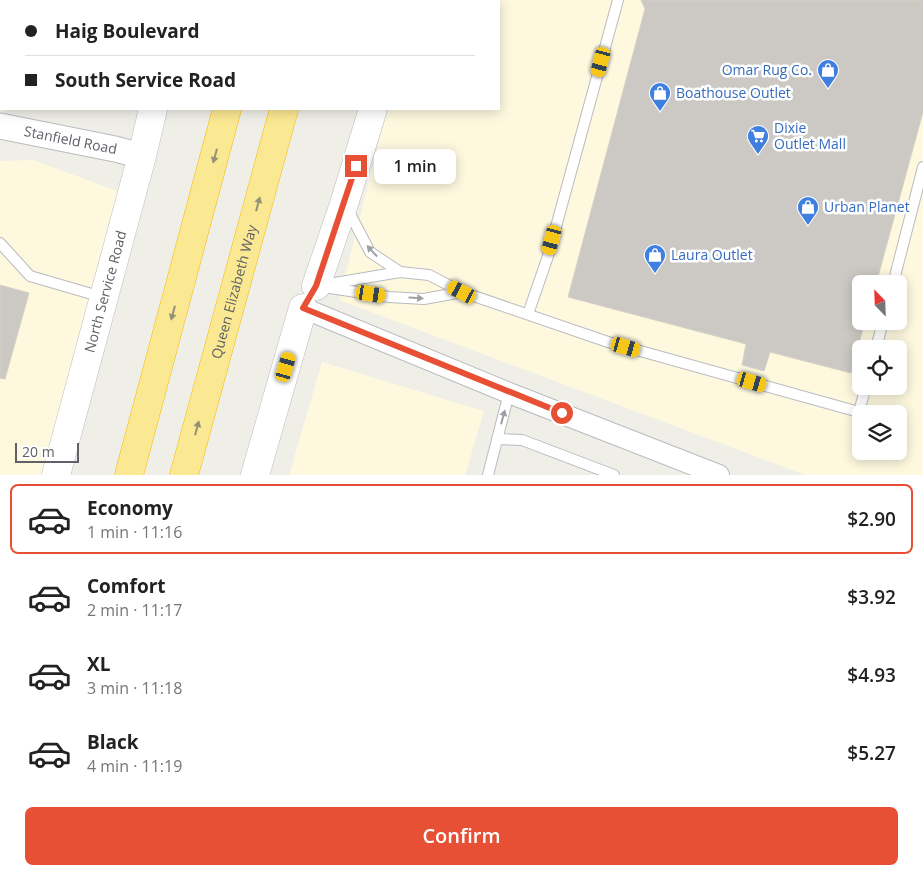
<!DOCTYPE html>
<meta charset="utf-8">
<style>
body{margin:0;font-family:"Open Sans",sans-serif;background:#f2f2f2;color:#222;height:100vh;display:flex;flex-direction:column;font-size:19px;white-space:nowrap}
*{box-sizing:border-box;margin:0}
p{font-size:16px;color:#767676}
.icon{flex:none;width:28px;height:28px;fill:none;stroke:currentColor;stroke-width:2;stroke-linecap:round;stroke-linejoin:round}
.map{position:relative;height:475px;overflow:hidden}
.sheet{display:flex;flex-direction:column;background:#fff;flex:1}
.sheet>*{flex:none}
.banner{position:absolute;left:0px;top:0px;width:500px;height:110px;box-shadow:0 2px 12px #0003;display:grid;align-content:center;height:110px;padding:0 25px;background:#fff}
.needle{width:32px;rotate:337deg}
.fabs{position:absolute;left:852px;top:275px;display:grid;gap:10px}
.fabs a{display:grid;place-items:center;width:55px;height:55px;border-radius:8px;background:#fff;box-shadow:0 2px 12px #0003;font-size:25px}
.scale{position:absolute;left:15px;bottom:12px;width:64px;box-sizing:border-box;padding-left:5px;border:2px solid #5e6167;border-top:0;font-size:14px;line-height:18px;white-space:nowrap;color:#5e6167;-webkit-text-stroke:4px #fff;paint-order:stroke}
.end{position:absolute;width:22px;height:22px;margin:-11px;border:6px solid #e75035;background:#fff;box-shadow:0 0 0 2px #fff}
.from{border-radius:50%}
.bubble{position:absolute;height:35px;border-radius:8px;background:#fff;box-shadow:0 2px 12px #0003;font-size:16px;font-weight:600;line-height:35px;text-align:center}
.car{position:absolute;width:15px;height:30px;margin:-15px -8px;border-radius:6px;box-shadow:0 0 4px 1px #0007;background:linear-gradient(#f5c518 24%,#345 0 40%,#f5c518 0 76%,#345 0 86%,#f5c518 0)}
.banner b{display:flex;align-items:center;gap:18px;height:48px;font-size:19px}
.banner b+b{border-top:1px solid #e0e0e0}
.banner i{width:12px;height:12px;background:#222}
ul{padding:9px 0 0;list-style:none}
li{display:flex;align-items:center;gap:15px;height:70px;margin:0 10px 8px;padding:0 15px;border:2px solid transparent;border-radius:8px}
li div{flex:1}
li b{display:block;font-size:19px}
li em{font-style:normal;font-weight:600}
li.current{border-color:#e75035}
li>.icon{width:45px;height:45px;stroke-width:1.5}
.button{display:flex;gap:10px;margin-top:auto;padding:10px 25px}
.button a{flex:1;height:58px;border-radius:8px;background:#e75035;color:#fff;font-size:20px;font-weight:600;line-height:58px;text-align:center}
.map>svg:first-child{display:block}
</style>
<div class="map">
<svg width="923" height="475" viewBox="0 0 923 475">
<rect width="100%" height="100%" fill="#f0efe7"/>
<!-- commercial -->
<path fill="#fdf8de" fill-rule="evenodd" d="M414 0H923V475H805L339 300 387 109H499V1H414ZM861 284H899V321H861ZM861 349H899V386H861ZM861 414H899V451H861Z
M33 160 120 192 43 475H0V161Z
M322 362 484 411 465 475H289Z"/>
<!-- building -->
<path fill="#ccc9c4" stroke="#d5d1c5" d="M641 0H923V112L876 284H861V321H865L851 373 770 352 764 371 742 365 746 344 568 297 645 9Z
M0 285 29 293 5 379 0 378Z"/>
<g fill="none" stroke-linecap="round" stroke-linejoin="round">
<!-- service casing -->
<g stroke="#b9bbc0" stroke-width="12">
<path id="service" d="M348 210 370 252 400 272 429 275 462 292 608 342 859 412 866 386
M0 243 30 276 102 297
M329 284 400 272
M893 284 923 167
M317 286 389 297 424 299 462 292
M528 314 548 256 618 0
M876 349 883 321
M497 439 522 440 614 475
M488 475 509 393"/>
</g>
<!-- minor casing -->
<g stroke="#b9bbc0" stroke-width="22">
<path id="minor" d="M303 308 509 393 719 475"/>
</g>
<!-- tertiary casing -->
<g stroke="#b9bbc0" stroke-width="27">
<g id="tertiary">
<path id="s1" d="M0 126 115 149 142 156"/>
</g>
</g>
<!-- secondary casing -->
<g stroke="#babcc2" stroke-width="29">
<g id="secondary">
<path d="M180 1V0"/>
<path d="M409 1V0"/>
<path d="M316 286 344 204 373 109"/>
<path id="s2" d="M56 475 142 156 153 109"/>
<path d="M255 475 303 308"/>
</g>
</g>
<!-- motorway casing -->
<g stroke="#f3ba03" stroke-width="29">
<g id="motorway">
<path d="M256 1 257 0"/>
<path d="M313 1V0"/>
<path d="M129 475 227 109"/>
<path id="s3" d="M184 475 284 109"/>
</g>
</g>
<!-- service -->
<use href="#service" stroke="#fff" stroke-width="10"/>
<!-- minor -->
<use href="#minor" stroke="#fff" stroke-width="20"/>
<!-- tertiary -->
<use href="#tertiary" stroke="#fff" stroke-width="25"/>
<!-- secondary -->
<use href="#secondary" stroke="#fff" stroke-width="28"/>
<!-- motorway -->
<use href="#motorway" stroke="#fbe892" stroke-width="28"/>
</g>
<!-- one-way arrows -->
<defs><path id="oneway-solid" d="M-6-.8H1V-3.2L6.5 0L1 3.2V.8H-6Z" transform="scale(1.25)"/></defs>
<g fill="#959076">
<use href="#oneway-solid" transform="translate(215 156) rotate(105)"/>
<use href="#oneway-solid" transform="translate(258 204) rotate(-75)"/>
<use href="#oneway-solid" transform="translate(173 313) rotate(105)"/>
<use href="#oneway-solid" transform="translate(197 428) rotate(-75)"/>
</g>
<g fill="#9ea0a4">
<use href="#oneway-solid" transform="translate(372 251) rotate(-133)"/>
<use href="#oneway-solid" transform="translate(416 298) rotate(3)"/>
<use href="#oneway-solid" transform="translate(503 417) rotate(-75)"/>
</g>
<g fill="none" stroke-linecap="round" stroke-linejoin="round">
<!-- route -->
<path stroke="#e75035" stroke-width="6" d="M356 166 316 286 303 308 562 413"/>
</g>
<!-- icons -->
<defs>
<g id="shop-pin" transform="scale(1.125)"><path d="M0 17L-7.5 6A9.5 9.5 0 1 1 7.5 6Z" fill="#3f7fe0" stroke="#fff"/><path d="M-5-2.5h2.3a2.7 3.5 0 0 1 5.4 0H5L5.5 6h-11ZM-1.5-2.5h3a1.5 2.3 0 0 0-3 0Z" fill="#fff"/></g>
<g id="supermarket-pin" transform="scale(1.125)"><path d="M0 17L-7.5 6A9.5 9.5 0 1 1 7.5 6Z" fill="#3f7fe0" stroke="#fff"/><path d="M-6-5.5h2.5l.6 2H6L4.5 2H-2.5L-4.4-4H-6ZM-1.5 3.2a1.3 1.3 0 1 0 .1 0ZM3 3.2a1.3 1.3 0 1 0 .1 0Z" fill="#fff"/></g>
</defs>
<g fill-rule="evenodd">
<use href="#shop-pin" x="828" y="70"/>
<use href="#shop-pin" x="660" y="93"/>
<use href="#supermarket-pin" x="758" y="136"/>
<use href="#shop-pin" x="808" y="207"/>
<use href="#shop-pin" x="655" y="255"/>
</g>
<g text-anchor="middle" stroke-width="5" stroke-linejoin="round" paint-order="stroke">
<!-- shop labels -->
<g font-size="14" fill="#366cbe" stroke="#fff" text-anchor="start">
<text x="812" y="75" text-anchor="end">Omar Rug Co.</text>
<text x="676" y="98">Boathouse Outlet</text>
<text x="774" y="133">Dixie<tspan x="774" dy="16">Outlet Mall</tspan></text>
<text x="824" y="212">Urban Planet</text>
<text x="671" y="260">Laura Outlet</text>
</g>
<!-- street labels -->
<g font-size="14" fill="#5e6167" stroke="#fff">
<text dy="5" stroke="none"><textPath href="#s1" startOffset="72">Stanfield Road</textPath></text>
<text dy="5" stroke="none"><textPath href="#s2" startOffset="190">North Service Road</textPath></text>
<text dy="5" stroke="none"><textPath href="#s3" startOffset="190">Queen Elizabeth Way</textPath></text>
</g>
</g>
</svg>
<div class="fabs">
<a><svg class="needle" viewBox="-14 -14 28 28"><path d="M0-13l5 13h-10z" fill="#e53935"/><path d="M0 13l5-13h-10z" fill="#767676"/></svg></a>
<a><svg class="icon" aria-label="locate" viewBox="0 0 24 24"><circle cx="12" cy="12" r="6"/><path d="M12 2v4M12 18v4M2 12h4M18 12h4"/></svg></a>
<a><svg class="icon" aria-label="layers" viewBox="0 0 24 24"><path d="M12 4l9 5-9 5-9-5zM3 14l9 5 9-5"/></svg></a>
</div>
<div class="scale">20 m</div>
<i class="end from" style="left:562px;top:413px"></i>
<i class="end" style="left:356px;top:166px"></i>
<div class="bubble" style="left:374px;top:149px;width:82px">1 min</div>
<i class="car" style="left:601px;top:62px;rotate:195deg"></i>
<i class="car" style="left:552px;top:240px;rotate:195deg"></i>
<i class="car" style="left:462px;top:292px;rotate:297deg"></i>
<i class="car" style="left:371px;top:294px;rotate:99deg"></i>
<i class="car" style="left:626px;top:347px;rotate:106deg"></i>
<i class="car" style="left:286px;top:367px;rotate:16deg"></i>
<i class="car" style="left:752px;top:382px;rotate:106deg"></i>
<div class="banner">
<b><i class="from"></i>Haig Boulevard</b>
<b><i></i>South Service Road</b>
</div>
</div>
<section class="sheet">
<ul>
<li class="current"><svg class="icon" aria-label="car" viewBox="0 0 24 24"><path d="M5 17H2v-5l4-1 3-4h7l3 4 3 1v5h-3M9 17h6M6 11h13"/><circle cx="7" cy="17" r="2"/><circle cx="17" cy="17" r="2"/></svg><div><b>Economy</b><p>1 min · 11:16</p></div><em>$2.90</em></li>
<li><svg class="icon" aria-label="car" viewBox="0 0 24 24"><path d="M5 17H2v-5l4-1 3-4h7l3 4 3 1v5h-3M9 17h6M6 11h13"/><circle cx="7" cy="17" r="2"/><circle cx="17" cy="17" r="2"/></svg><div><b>Comfort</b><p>2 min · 11:17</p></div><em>$3.92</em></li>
<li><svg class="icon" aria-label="car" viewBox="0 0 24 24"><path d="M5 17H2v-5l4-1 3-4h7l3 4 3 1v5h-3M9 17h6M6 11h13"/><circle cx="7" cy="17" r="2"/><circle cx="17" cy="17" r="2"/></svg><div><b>XL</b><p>3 min · 11:18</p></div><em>$4.93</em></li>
<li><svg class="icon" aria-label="car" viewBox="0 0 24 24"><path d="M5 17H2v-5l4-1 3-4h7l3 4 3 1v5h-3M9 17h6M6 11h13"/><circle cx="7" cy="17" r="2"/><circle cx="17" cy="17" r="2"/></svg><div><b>Black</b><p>4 min · 11:19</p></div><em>$5.27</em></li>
</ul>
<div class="button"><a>Confirm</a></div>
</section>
